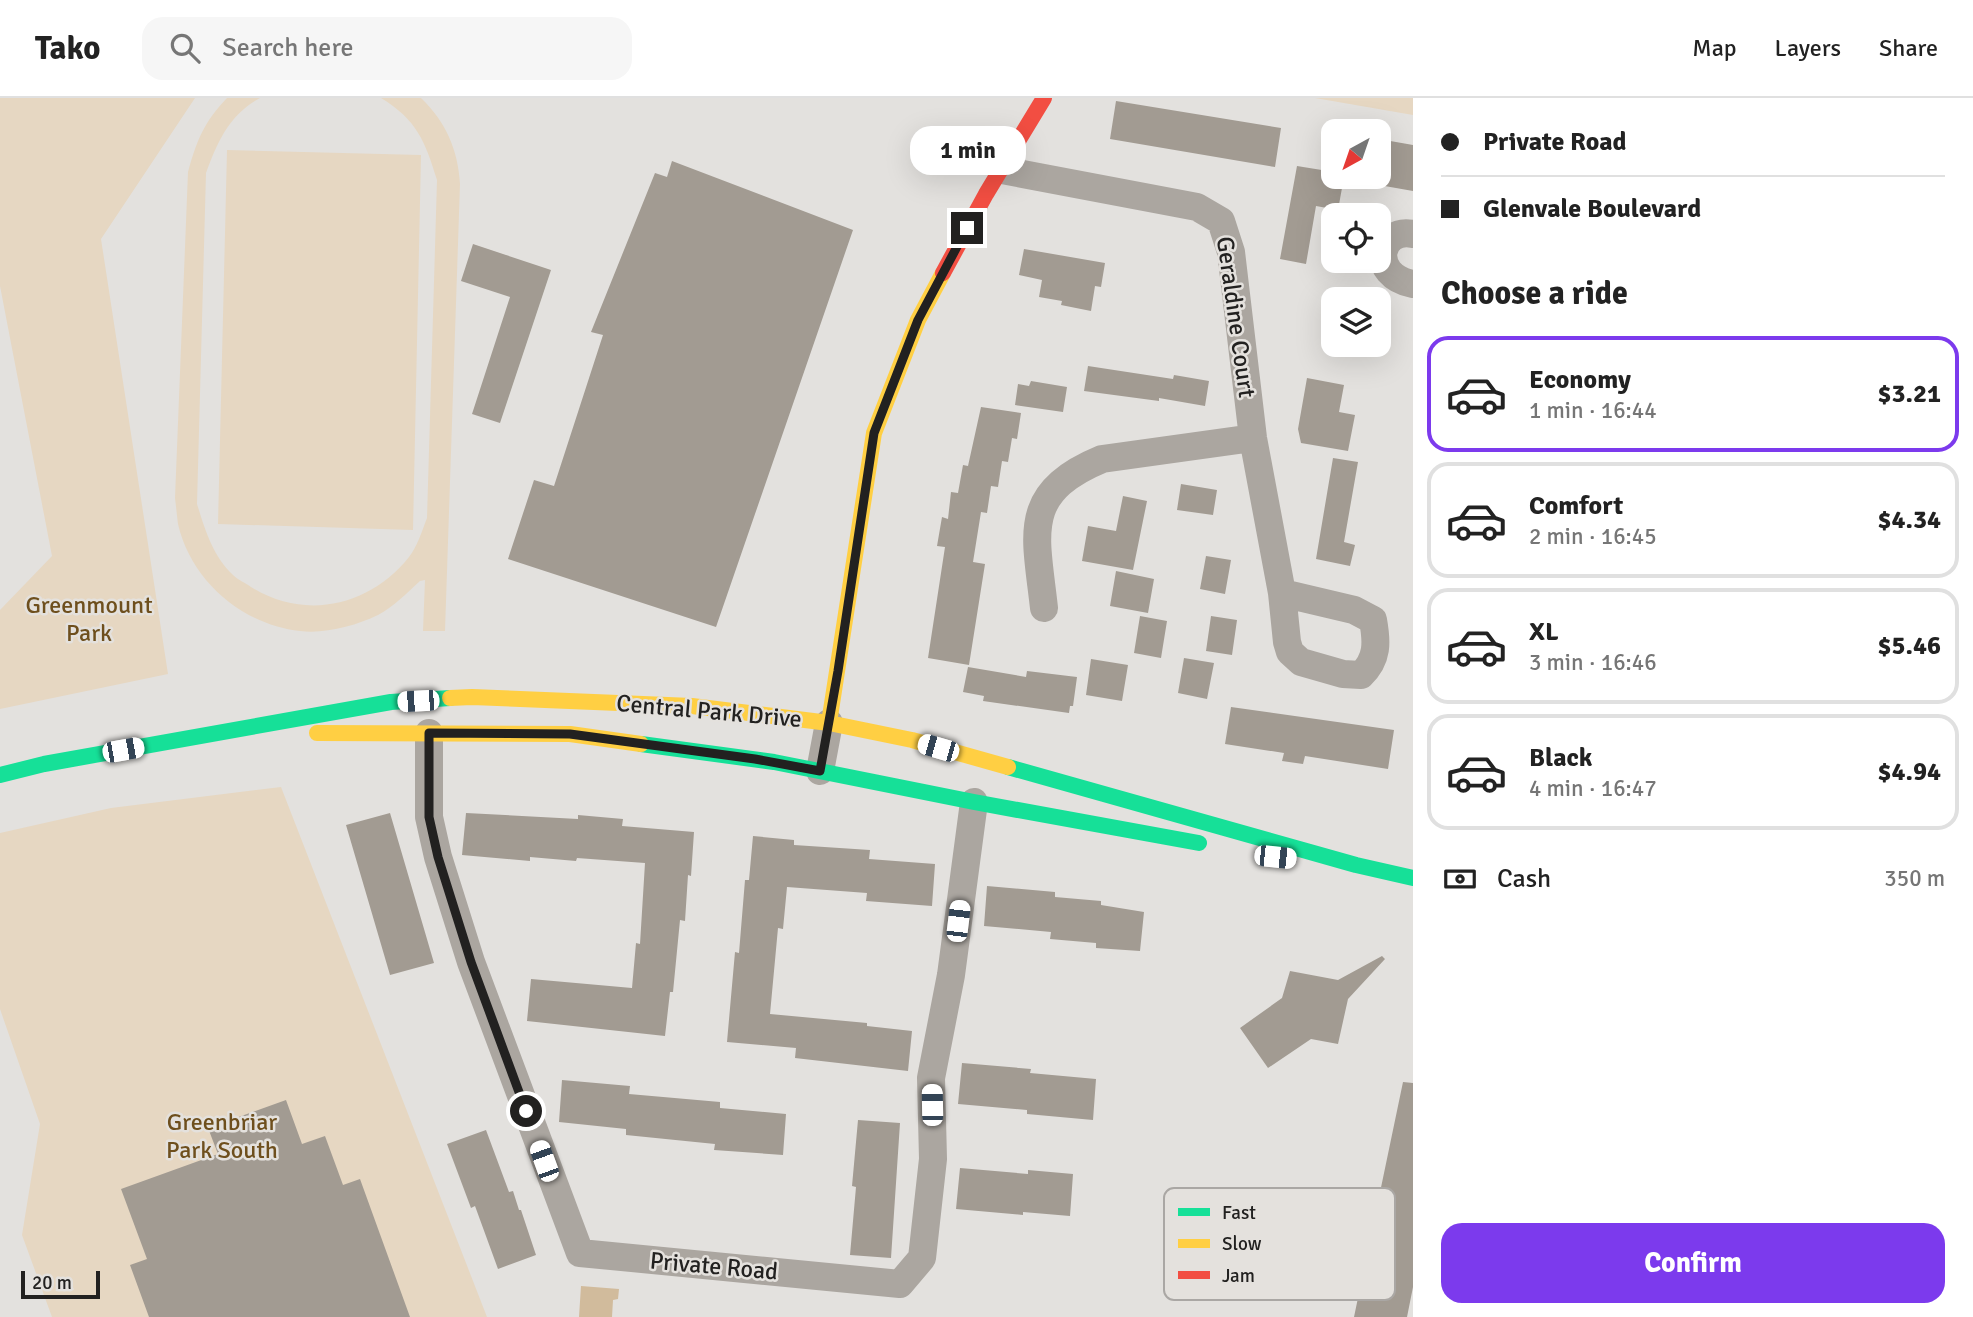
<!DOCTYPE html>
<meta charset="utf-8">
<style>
body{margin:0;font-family:Signika,sans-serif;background:#f6f6f6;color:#222;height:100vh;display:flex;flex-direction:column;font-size:26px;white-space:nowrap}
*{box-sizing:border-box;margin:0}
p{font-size:23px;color:#767676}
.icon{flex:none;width:38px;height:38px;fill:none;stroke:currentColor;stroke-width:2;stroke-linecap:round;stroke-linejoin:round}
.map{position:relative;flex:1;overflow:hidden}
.panel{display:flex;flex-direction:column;background:#fff;width:560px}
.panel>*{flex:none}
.hud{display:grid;align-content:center;height:154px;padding:0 28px;background:#fff}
.needle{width:46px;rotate:220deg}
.tools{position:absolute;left:1321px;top:21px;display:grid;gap:14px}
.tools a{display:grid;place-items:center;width:70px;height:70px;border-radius:14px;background:#fff;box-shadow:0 7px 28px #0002;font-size:35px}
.scale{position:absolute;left:21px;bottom:18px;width:79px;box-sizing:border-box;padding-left:7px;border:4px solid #222120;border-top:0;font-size:19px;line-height:24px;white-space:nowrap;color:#222120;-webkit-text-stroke:5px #e4e1dd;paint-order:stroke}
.end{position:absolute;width:32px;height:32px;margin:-16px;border:9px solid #222120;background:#fff;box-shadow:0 0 0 4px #fff}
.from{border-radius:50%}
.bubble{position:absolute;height:49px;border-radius:21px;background:#fff;box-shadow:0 7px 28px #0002;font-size:23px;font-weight:700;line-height:49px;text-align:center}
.car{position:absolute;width:21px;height:42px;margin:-21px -10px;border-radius:9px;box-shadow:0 0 5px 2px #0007;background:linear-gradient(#fff 24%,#345 0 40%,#fff 0 76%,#345 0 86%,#fff 0)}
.hud b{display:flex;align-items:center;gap:24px;height:66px;font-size:26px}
.hud b+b{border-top:2px solid #e0e0e0}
.hud i{width:18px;height:18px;background:#222}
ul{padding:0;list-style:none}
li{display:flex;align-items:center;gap:21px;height:116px;margin:0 14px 10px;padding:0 14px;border:4px solid #e0e0e0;border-radius:21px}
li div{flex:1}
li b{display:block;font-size:26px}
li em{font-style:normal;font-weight:700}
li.current{border-color:#7c3aed}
li>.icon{width:63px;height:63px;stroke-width:1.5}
h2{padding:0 28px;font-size:32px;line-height:84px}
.pay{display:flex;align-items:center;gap:18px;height:77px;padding:0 28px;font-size:26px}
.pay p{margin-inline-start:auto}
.primary-button{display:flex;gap:14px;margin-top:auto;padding:14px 28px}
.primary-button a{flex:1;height:80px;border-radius:21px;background:#7c3aed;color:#fff;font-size:28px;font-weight:700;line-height:80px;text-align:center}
header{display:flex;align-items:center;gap:42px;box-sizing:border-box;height:98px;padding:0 35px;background:#fff;border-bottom:2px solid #e0e0e0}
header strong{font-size:33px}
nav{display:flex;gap:38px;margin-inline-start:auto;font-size:24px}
.search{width:490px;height:63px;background:#f6f6f6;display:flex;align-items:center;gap:18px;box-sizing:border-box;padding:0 24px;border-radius:21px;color:#767676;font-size:26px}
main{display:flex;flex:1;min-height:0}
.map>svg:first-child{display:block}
</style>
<header>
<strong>Tako</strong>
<div class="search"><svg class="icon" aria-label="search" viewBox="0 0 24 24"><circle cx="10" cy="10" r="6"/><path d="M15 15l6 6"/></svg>Search here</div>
<nav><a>Map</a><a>Layers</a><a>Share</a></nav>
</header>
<main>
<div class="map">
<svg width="1413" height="1219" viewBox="0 0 1413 1219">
<rect width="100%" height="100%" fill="#e3e1de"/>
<!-- green -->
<path fill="#e6d7c2" d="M0 0H195L101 141 168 576 0 611V512L52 458 0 188Z
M227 0H260C229 17 218 43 206 75L197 406C205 432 213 458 233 477 238 482 246 485 251 489 305 523 370 508 409 459 417 449 422 433 427 420L437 82C425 43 417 22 381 0H421C446 24 458 52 460 86L445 533H423L425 482 420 483C407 495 393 509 378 517 355 528 325 536 300 533 243 527 191 483 178 426 177 418 176 408 175 400L188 74C197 42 204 24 227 0Z
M1315 0H1413V17Z
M227 52 421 57 413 432 218 426Z
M281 689 487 1219H52L22 1137 40 1026 0 911V735L111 710Z"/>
<!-- water -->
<path fill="#d1bb9c" d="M581 1188 619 1191 618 1201 613 1202 612 1219H579Z"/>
<!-- building -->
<path fill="#a29b92" d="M1116 3 1281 30 1275 69 1110 41Z
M1379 41 1413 47V93L1379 87Z
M672 63 853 132 716 529 508 461 534 382 554 388 603 237 591 234 655 75 667 79Z
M1297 68 1334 74V79H1344L1338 112 1316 108 1306 166 1280 161Z
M473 146 551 172 500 325 472 316 510 199 461 183Z
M1024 151 1105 165 1101 189 1095 188 1091 213 1061 207 1062 203 1039 199 1042 182 1019 177Z
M1088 268 1173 281 1174 277 1209 283 1205 308 1159 300V303L1084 293Z
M1307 280 1344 287 1339 314 1355 317 1348 353 1301 345 1298 331Z
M1031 283 1067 289 1063 314 1015 307 1018 286 1029 288Z
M981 309 1021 315 1017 341 1012 340 1008 364 1002 363 998 389 991 388 987 415 981 414 973 464 985 466 969 567 928 560 945 449 937 448 942 419 948 421 951 394 958 395 963 367 968 368Z
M1333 360 1358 364 1344 444 1355 447 1350 468 1316 461Z
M1181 386 1217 392 1213 417 1177 412Z
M1123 398 1147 403 1133 472 1082 463 1088 428 1116 433Z
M1206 458 1231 462 1225 496 1200 491Z
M1116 473 1154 481 1148 515 1110 508Z
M1140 518 1167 523 1161 560 1134 555Z
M1211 518 1237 522 1232 557 1206 553Z
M1184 560 1214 565 1207 601 1178 595Z
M1091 561 1128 567 1122 603 1086 597Z
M968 569 1026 579 1027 573 1077 579 1073 608H1070L1069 615 983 603 984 598 963 594Z
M1231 609 1394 632 1388 671 1305 658 1303 666 1282 663 1284 655 1225 646Z
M390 715 434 865 390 877 346 727Z
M466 715 578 721V717L623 721 622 728 694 734 691 778 688 777 685 823 680 822 673 894H670L665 938 527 923 531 881 632 890 636 845 640 846 645 765 577 760 576 763 530 759V763L462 757Z
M753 738 794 742V747L870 752 869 761 935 766 932 808 866 803 867 795 787 789 783 831 778 830 770 916 867 925V928L912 933 908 973 795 960 796 950 727 944 735 854 739 855 745 782H749Z
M987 788 1055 794V799L1101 803V807L1144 814 1140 853 1096 850V845L1050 841 1051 834 984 828Z
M1382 858 1385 861 1348 901 1338 946 1311 941 1268 970 1240 930 1282 900 1290 873 1338 882Z
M962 965 1031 971 1030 975 1096 981 1093 1022 1027 1016V1012L958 1006Z
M562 982 630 988 629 996 720 1004V1010L786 1016 783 1057 714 1052 715 1046 626 1037V1031L559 1024Z
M1403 984 1413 985V1189L1407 1219H1354Z
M286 1002 302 1046 325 1038 343 1087 360 1081 410 1219H149L130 1167 147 1161 121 1091 218 1056 208 1030Z
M858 1022 900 1025 891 1160 850 1157 856 1089 852 1088Z
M486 1032 509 1094 513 1093 519 1112H521L536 1157 498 1171 475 1108 471 1110 447 1046Z
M960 1070 1028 1076V1072L1073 1076 1070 1118 1023 1114V1117L956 1111Z"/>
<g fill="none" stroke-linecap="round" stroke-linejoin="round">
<!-- street -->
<path stroke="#aba6a0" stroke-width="28" d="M1002 72 1197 109 1221 123 1231 154 1253 340 1282 495 1287 544 1290 554 1301 564 1343 576 1361 577C1378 561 1377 544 1373 522L1354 512 1282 495
M1413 136C1379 129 1368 177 1413 186
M1044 510C1036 436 1020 395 1102 361L1253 340
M429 635V719L438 759 471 864 580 1155 900 1186 922 1160 933 1061 931 980 951 877 974 704
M820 673 829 625"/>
<!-- fast -->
<path stroke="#16e098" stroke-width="16" d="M641 646 774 664 974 704 1199 745
M1008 669 1356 767 1413 780
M0 677 44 666 391 604 450 600"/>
<!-- slow -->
<path stroke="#ffcf43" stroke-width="16" d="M450 600 472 599 692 608 829 625 912 642 1008 669
M829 625 874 335 918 222 943 175
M317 635 570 636 641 646"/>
<!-- jam -->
<path stroke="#f24e42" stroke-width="16" d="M943 175 986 96 1044 0"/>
</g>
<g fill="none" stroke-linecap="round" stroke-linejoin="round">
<!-- route -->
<path stroke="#222120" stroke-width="9" d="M526 1013 471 864 438 759 429 719V635L570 636 755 661 820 673 838 573 874 335 918 222 967 130"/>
</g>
<g text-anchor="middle" stroke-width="5" stroke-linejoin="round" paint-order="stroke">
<!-- street labels -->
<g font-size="24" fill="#222120" stroke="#e4e1dd">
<text transform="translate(1236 219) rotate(82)" y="8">Geraldine Court</text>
<text transform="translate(709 613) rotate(5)" y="8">Central Park Drive</text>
<text transform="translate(714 1168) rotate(5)" y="8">Private Road</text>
</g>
<!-- park labels -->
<g font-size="24" fill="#6e4f1d" stroke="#e4e1dd">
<text x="89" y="515">Greenmount<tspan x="89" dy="28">Park</tspan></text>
<text x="222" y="1032">Greenbriar<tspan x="222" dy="28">Park South</tspan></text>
</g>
</g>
<!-- legend -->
<rect x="1164" y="1090" width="231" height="112" rx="10" fill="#e4e1dd" stroke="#aaa7a4" stroke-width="2"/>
<rect x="1178" y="1110" width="32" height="8" fill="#16e098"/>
<rect x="1178" y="1141" width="32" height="9" fill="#ffcf43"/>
<rect x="1178" y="1173" width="32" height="8" fill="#f24e42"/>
<g font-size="19" fill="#222120">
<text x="1222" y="1121">Fast</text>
<text x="1222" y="1152">Slow</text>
<text x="1222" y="1184">Jam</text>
</g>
</svg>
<div class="tools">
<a><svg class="needle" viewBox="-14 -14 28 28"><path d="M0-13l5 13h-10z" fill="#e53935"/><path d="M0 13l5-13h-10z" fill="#767676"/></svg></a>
<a><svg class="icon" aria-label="locate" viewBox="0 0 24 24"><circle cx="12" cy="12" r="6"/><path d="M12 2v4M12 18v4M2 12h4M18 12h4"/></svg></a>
<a><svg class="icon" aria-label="layers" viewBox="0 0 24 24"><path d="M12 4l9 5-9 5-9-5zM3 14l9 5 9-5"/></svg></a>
</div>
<div class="scale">20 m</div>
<i class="end from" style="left:526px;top:1013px"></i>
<i class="end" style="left:967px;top:130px"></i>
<div class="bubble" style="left:910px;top:28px;width:116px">1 min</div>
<i class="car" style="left:418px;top:603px;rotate:267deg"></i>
<i class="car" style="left:938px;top:650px;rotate:286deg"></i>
<i class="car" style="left:123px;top:652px;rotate:80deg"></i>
<i class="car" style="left:1275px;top:759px;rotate:96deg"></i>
<i class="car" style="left:958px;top:823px;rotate:7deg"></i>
<i class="car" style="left:932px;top:1007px;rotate:359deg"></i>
<i class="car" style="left:544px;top:1063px;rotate:340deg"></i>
</div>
<section class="panel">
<div class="hud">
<b><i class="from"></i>Private Road</b>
<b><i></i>Glenvale Boulevard</b>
</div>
<h2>Choose a ride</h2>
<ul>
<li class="current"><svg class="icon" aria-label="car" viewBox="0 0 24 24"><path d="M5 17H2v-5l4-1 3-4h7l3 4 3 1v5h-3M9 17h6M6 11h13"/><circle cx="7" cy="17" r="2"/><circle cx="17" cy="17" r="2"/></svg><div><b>Economy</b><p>1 min · 16:44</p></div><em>$3.21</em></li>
<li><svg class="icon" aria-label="car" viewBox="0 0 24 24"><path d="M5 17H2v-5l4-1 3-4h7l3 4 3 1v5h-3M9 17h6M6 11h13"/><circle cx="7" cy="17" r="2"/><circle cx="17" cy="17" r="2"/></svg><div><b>Comfort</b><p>2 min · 16:45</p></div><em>$4.34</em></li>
<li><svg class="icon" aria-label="car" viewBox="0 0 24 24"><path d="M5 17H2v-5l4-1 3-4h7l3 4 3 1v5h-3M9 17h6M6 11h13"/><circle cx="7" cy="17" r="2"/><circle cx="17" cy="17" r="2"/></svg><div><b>XL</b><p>3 min · 16:46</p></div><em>$5.46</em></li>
<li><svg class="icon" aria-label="car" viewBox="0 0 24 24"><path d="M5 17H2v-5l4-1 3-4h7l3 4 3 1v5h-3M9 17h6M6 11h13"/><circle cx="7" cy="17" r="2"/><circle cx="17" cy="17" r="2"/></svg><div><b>Black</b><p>4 min · 16:47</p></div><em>$4.94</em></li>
</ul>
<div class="pay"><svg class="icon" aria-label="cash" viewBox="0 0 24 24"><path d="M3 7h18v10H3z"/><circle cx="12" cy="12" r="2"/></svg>Cash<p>350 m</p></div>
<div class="primary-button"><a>Confirm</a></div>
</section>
</main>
